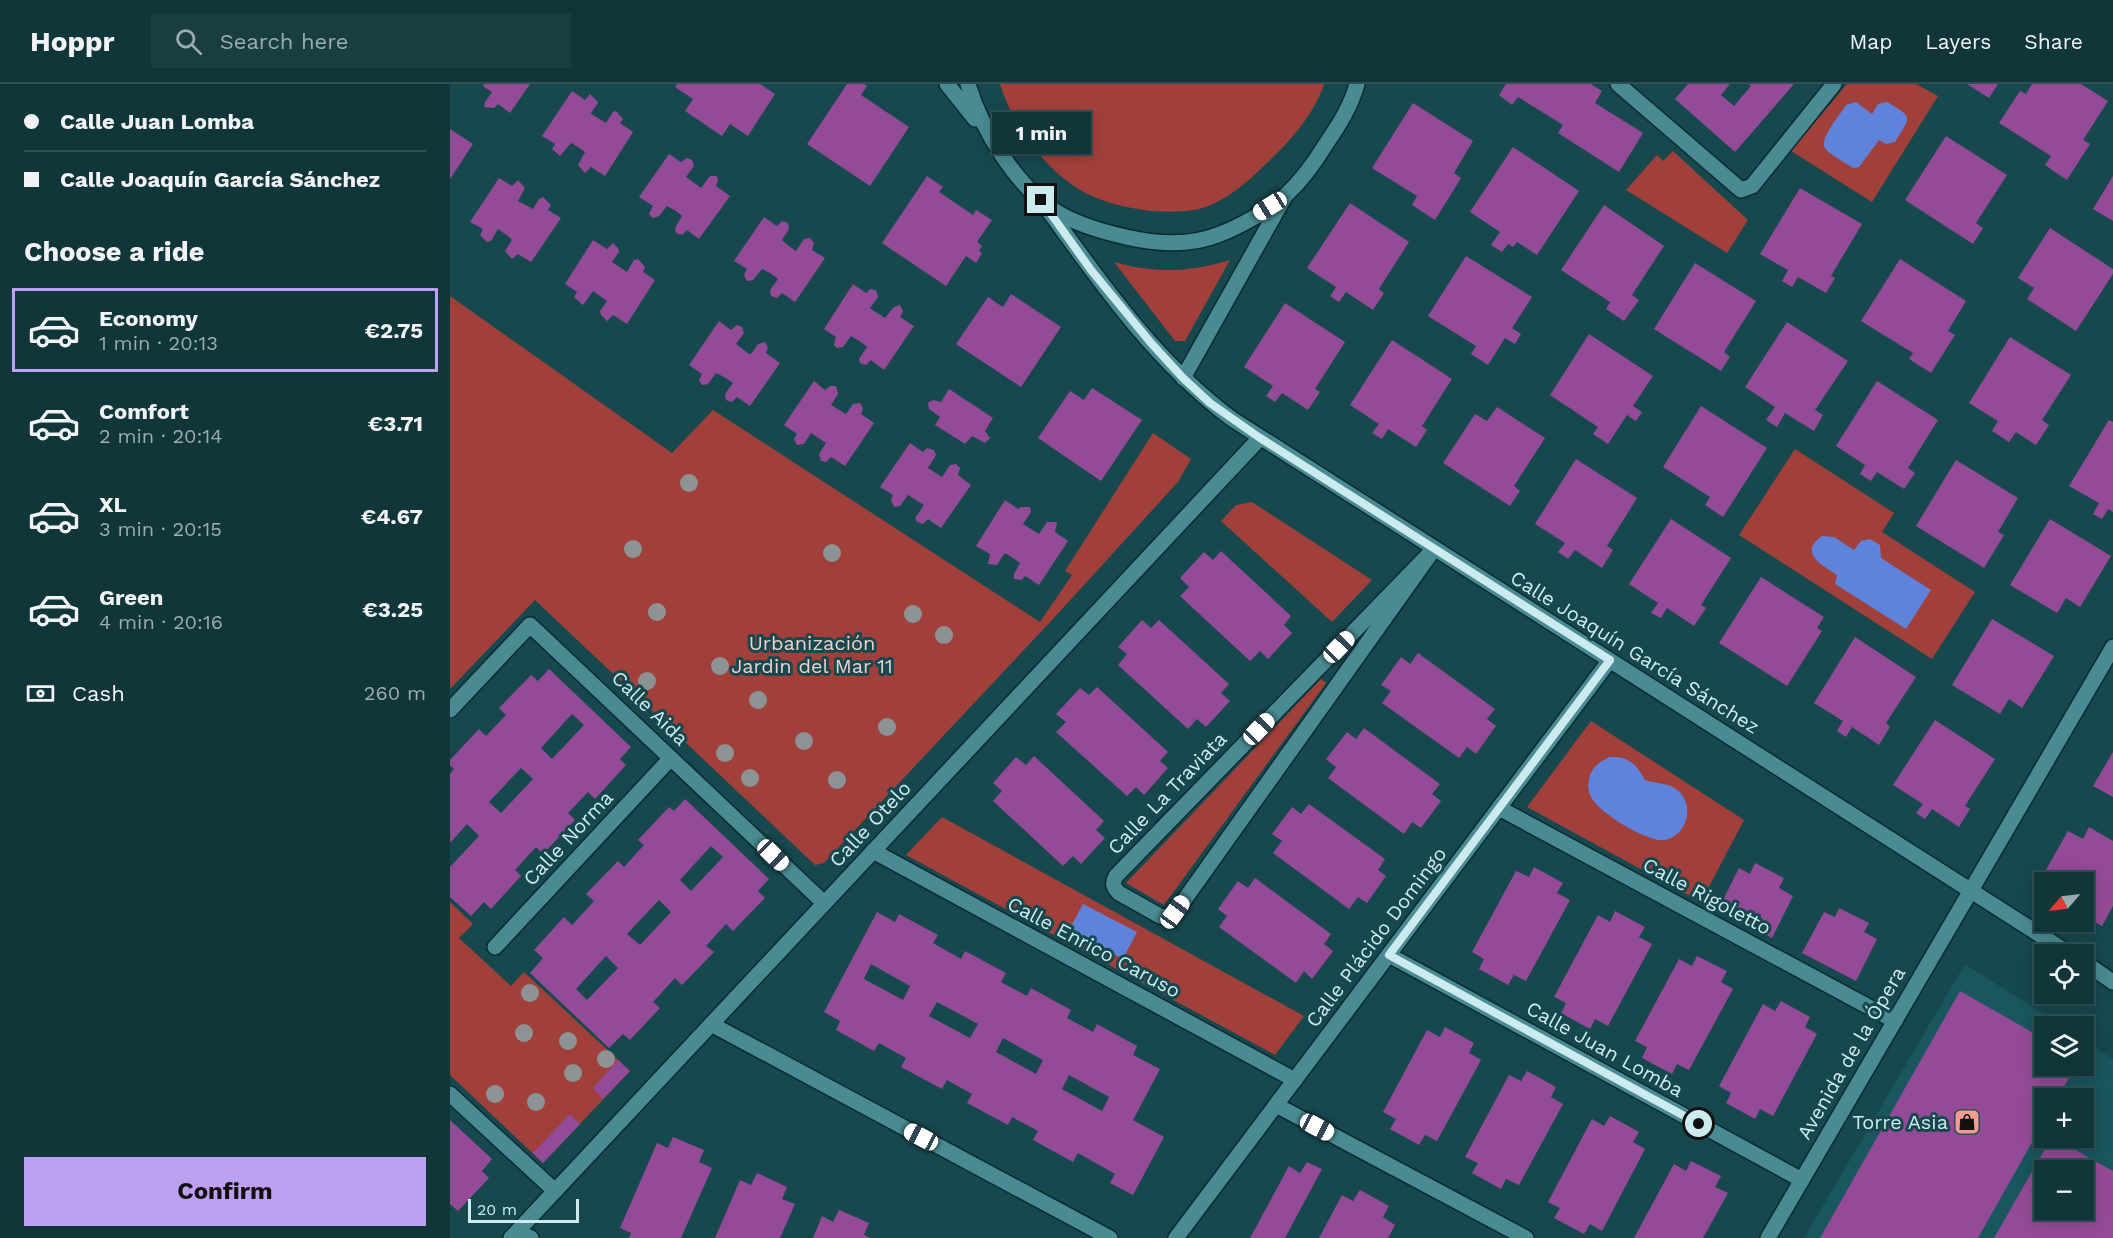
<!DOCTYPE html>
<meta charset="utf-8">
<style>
body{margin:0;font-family:"Work Sans",sans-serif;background:#193e42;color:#f1f3f6;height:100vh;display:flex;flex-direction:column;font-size:22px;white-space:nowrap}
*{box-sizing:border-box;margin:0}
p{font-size:20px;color:#9cabaf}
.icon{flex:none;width:33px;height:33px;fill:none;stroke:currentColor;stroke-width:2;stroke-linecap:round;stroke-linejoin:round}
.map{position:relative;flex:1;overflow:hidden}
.details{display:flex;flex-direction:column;background:#10363a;width:450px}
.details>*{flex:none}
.guide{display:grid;align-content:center;height:132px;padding:0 24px;background:#10363a}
.needle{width:39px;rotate:242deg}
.controls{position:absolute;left:1584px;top:788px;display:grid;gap:12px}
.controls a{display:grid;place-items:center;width:60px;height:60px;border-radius:0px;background:#10363a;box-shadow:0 3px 15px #0003,0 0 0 2px #305054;font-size:30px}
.scale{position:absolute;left:18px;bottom:15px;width:111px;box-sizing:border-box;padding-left:6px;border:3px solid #ccebef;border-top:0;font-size:16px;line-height:21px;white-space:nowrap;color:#ccebef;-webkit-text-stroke:4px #16484e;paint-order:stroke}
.end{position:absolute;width:27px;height:27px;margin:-14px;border:8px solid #ccebef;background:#111;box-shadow:0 0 0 3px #111}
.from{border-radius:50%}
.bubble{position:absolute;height:42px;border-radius:0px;background:#10363a;box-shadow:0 3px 15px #0003,0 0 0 2px #305054;font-size:20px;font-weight:700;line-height:42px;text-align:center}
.car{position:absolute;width:18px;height:36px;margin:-18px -9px;border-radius:8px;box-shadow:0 0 4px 2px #0007;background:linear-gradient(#fff 24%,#345 0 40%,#fff 0 76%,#345 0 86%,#fff 0)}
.guide b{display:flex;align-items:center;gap:21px;height:57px;font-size:22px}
.guide b+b{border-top:2px solid #305054}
.guide i{width:15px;height:15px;background:#f1f3f6}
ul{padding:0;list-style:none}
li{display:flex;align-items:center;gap:18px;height:84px;margin:0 12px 9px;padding:0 12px;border:3px solid transparent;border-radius:0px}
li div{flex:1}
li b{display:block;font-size:22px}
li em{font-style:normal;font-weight:700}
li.on{border-color:#bca0f2}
li>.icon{width:54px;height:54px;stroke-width:1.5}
h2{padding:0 24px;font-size:27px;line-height:72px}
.pay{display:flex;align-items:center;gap:15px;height:66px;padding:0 24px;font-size:22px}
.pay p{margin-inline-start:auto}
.button{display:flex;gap:12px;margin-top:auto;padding:12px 24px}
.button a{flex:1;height:69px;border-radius:0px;background:#bca0f2;color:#111;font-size:24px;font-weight:700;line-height:69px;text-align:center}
header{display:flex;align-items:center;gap:36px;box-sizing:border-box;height:84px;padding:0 30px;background:#10363a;border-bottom:2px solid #305054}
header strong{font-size:28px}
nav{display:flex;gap:33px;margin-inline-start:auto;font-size:21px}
.search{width:420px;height:54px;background:#193e42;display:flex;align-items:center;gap:15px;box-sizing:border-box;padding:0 21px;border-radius:0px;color:#9cabaf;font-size:22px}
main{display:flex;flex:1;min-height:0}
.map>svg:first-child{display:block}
</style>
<header>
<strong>Hoppr</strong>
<div class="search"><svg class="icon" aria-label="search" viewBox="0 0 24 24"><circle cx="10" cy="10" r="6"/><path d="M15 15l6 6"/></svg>Search here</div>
<nav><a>Map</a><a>Layers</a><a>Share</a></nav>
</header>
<main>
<section class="details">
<div class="guide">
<b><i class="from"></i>Calle Juan Lomba</b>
<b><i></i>Calle Joaquín García Sánchez</b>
</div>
<h2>Choose a ride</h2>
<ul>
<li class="on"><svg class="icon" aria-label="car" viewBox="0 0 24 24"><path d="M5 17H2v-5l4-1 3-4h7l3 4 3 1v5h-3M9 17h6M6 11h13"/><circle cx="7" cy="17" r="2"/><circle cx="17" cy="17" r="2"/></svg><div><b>Economy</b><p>1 min · 20:13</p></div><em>€2.75</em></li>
<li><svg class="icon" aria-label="car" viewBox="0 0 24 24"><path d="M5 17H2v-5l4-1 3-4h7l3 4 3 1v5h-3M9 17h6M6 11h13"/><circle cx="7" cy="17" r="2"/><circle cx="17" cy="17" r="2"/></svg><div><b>Comfort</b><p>2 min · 20:14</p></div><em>€3.71</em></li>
<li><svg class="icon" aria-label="car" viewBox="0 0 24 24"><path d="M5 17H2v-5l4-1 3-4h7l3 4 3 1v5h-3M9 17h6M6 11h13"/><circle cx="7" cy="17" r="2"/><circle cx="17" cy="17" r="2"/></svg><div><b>XL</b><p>3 min · 20:15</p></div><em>€4.67</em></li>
<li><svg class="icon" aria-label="car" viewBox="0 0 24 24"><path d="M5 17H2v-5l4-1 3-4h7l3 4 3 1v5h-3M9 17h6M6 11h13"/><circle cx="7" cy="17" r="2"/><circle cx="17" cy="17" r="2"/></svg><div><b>Green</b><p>4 min · 20:16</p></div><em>€3.25</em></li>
</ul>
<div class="pay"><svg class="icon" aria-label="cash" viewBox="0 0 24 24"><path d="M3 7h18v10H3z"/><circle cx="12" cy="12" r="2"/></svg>Cash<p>260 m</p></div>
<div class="button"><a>Confirm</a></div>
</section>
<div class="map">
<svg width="1663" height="1154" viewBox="0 0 1663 1154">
<rect width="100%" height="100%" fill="#16484e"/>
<!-- built -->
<path fill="#1a565d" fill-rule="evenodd" d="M1515 880 1612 942H1594V981H1634V956L1663 975V1154H1354ZM1594 1014H1634V1053H1594ZM1594 1086H1634V1125H1594Z"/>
<!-- green -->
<path fill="#a1403b" d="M550 0H874C865 28 843 54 822 74 804 92 784 111 761 121 743 129 721 128 702 127 676 124 645 117 624 102 590 79 562 39 550 0Z
M1397 0H1466L1488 12 1422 118 1341 67Z
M1223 67 1298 136 1277 169 1176 106 1207 71 1213 77Z
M780 176 735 257H725L664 178C705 190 741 188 780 176Z
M0 212 222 369 263 326 590 538 622 491 615 487 703 349 741 375 728 398 602 536 374 779 365 781 85 516 0 605Z
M1345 365 1444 429 1432 448 1525 508 1482 575 1289 451Z
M802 418 922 496 882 538 771 437 786 421Z
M871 595 876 599 714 821 676 799Z
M1141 637 1294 736 1251 818 1077 723Z
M492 733 854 932 825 971 456 771Z
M0 818 23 840 9 854 61 902 74 888 180 987 93 1079 0 991Z"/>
<!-- water -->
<path fill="#5f82db" d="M1406 18 1422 30 1428 20 1437 18C1464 34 1461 32 1445 58L1436 60 1429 56 1409 83 1403 84C1395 78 1381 72 1375 64 1369 54 1391 30 1396 21Z
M1372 452 1384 453 1404 466 1411 457 1420 455 1430 461 1431 474 1481 506 1456 545 1385 500 1387 491C1372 481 1348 469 1372 452Z
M1160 673C1179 672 1187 681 1195 696 1206 700 1216 698 1226 705 1245 718 1239 751 1215 756 1198 759 1149 729 1141 713 1137 706 1138 698 1140 691 1144 681 1151 677 1160 673Z
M633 820 687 848 673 875 619 846Z"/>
<!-- building -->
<path fill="#944b97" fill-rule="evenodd" d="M34 0H80L60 29 48 20 44 24 34 23 35 18 42 8 33 2Z
M227 0H310L325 10 298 52 280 40 272 52 235 27 243 15 225 3Z
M397 0H414L417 2 411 11 459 43 420 102 357 60Z
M1056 0H1141L1152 7 1145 19 1193 49 1169 88 1108 49 1113 41 1068 13 1062 21 1049 11Z
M1238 0H1280L1271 11 1284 22 1301 2 1299 0H1344L1285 68 1225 15Z
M1517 0H1548L1539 14Z
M1582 0H1631L1658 17 1633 56 1640 60 1617 96 1595 81 1601 72 1549 39 1570 7 1576 10Z
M122 7 135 16 140 10 147 17 148 19 141 29 143 31 156 39 163 28 166 27 173 35 170 39 183 48 155 92 141 83 135 89 128 81 135 68 128 63 121 59 110 72 102 65 105 60 92 52Z
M963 19 1023 57 1004 89 1011 94 985 136 962 121 967 112 922 84Z
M0 45 23 60 0 95Z
M1496 52 1557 91 1526 139 1533 144 1523 160 1455 116Z
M1063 63 1129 107 1087 171 1067 158 1063 163 1058 160 1052 168 1041 161 1050 148 1020 128Z
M219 70 231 78 237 74 242 76 244 82 236 93 251 104 260 92H267L268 96 266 102 280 112 249 155 237 146 232 151 226 149 225 144 232 132 226 127 217 122 209 132 203 134 199 130 203 122 189 113Z
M477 92 493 103 489 108 523 131 526 126 542 136 527 158 532 162 529 167 532 169 526 179 516 172 496 202 432 159Z
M1663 92V137L1643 125Z
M49 94 62 102 68 96 75 104 68 117 83 125 89 115 93 113 101 121 98 126 111 134 81 178 68 170 62 175 55 167 62 156 58 152 48 145 41 157 37 158 30 151 33 145 20 138Z
M1350 104 1412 140 1381 192 1385 194 1376 209 1348 193 1342 203 1332 197 1338 186 1310 170Z
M900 119 959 158 929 205 934 209 923 226 896 208 889 218 880 212 886 203 857 184Z
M1154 121 1214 162 1182 211 1189 216 1174 237 1156 225 1160 218 1111 186Z
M314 133 327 142 332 137 338 139 339 145 332 156 339 162 346 167 354 155 360 154 364 159 362 166 375 174 345 218 332 209 327 214 321 212 320 206 328 195 320 189 312 185 303 196 297 197 294 191 297 185 284 177Z
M1600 144 1663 185V190L1626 247 1577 215 1584 204 1568 194Z
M143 156 157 165 163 159 168 164 169 168 162 178 177 188 184 176 188 175 195 183 193 188 205 196 177 240 163 231 157 237 151 231 150 227 157 217 143 207 133 221 124 213 127 208 115 200Z
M1016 172 1082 213 1062 244 1071 250 1065 260 1055 254 1038 281 1021 270 1026 262 978 232Z
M1450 175 1516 217 1498 247 1505 251 1481 289 1459 275 1463 269 1411 237Z
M1245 179 1306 217 1274 268 1280 273 1271 287 1204 245Z
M403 200 416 209 420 205 426 206 428 213 420 224 424 227 435 234 444 223 450 221 453 227 450 233 464 242 434 286 421 276 416 281 410 279 409 275 417 263 411 258 401 252 393 263 387 264 384 261 386 253 374 245Z
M561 210 611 243 571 303 506 260 538 213 553 223Z
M835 219 895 258 865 305 870 308 858 326 832 309 825 318 816 312 823 302 794 283Z
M269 237 281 246 287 241 292 243 294 249 286 260 299 270H301L308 260 315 258 318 264 316 269 330 279 300 322 287 313 282 318 276 316 275 310 283 299 274 293 266 289 258 300 252 301 249 296 252 290 239 281Z
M1337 238 1398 277 1365 326 1373 331 1364 347 1335 329 1327 343 1316 336 1325 323 1295 303Z
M1139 250 1203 292 1183 322 1192 328 1186 337 1177 331 1158 360 1143 350 1148 343 1100 311Z
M1560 253 1621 291 1592 336 1599 341 1586 361 1566 348 1559 358 1542 347 1548 337 1519 319Z
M942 256 1002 295 972 342 977 346 966 363 938 345 932 355 922 349 929 340 900 321Z
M364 297 375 306 380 302H386L388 310 381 321 396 330 403 320 410 319 413 324 411 330 424 339 395 382 381 373 376 378 371 377 369 370 376 359 361 349 354 360 347 361 344 355 347 350 334 341Z
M1427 297 1488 336 1458 384 1465 389 1454 405 1427 388 1421 397 1410 390 1415 381 1386 362Z
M642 304 692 336 651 397 588 354 620 307 634 316Z
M499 305 543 334 535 347 540 354 535 359 522 352 515 360 485 341 490 333 479 325 478 319 483 316 491 318Z
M1251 322 1317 364 1273 433 1255 421 1260 413 1213 383Z
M1047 323 1095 354 1064 402 1070 407 1060 422 993 379 1025 330 1037 337Z
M1659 336 1663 338V428L1658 425 1652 435 1643 430 1649 419 1619 402Z
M460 359 473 368 477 364 484 366 486 371 478 384 492 393 500 381 506 380 510 384 508 391 521 401 491 444 478 435 473 440 467 438 465 434 474 421 472 420 458 411 450 422 444 423 441 416 443 411 430 403Z
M1126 375 1187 414 1157 462 1163 466 1152 484 1125 466 1118 475 1108 468 1115 459 1085 440Z
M1506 376 1568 414 1548 448 1554 451 1534 484 1466 442Z
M555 416 568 425 571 423H580L581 428 573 440 589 450 597 438H607L605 448 618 457 589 501 575 492 572 496 564 495V490L570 479 557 470H554L547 481 538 480 540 470 526 462Z
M1221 435 1281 474 1251 521 1256 524 1244 542 1217 524 1211 534 1201 529 1208 519 1179 500Z
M1600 435 1661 472 1630 523 1616 514 1607 529 1560 501Z
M771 467 841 532 834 541 842 549 818 575 810 567 800 577 730 512 739 503 730 494 754 468 763 476Z
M1311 493 1374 533 1367 544 1372 547 1337 602 1269 559Z
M1542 535 1604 572 1572 624 1559 615 1550 630 1502 601Z
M692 536 701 544 709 536 779 600 771 609 780 617 756 643 747 635 738 645 668 581 677 570 668 563Z
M1405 553 1466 593 1436 639 1440 643 1429 661 1402 643 1396 653 1387 647 1393 637 1364 619Z
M968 569 1045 625 1037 635 1046 642 1026 670 1017 663 1009 674 932 619 941 607 931 601 951 573 960 580Z
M99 585 181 663 170 675 176 681 145 715 138 708 118 729 125 736 93 770 86 763 65 786 71 792 41 825 34 818 21 832 0 813V783L29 752 17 740 0 759V690L4 685 0 681V676L29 645 36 652 56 631 49 624 81 591 88 597ZM122 630 134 641 102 675 91 664ZM71 684 83 695 51 729 39 718Z
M647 603 718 668 710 677 718 684 694 711 686 703 677 712 606 648 616 638 606 630 630 604 639 611Z
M1485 636 1545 675 1515 722 1520 725 1509 743 1482 725 1475 735 1466 729 1473 720 1443 701Z
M914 644 990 700 982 710 991 717 971 744 962 738 954 750 878 694 886 683 876 675 897 648 906 655Z
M1663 668V713L1643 702Z
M584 672 654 737 646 746 655 754 631 780 623 772 613 782 543 717 552 707 543 699 566 673 576 681Z
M235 715 319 795 308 807 315 814 283 847 276 840 256 862 264 868 232 901 225 894 203 918 210 924 180 956 173 950 159 964 80 889 93 874 84 866 114 833 122 841 144 817 136 810 168 777 174 783 194 761 188 756 219 723 224 727ZM261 762 273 773 241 807 230 796ZM209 816 221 828 190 861 177 850ZM156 872 168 884 137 916 126 905Z
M859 720 935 775 928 786 936 792 917 819 908 813 899 825 823 769 832 757 822 750 842 723 851 730Z
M1639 743 1663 757V822L1652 842 1634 832 1638 826 1634 823V798H1594V801L1589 798 1618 747 1633 755Z
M1305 779 1334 794 1329 804 1343 812 1322 854 1268 826 1289 784 1300 790Z
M1084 783 1113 799 1107 809 1120 816 1076 897 1064 891 1058 901 1029 885 1034 875 1022 868 1066 787 1079 793Z
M805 794 881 850 874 860 883 867 862 895 854 887 846 899 769 843 777 832 768 825 788 797 798 804Z
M1389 824 1419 839 1414 848 1427 855 1406 897 1352 869 1374 828 1385 833Z
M1165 827 1195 843 1189 853 1202 860 1158 942 1145 935 1140 945 1111 929 1116 919 1104 913 1148 831 1160 838Z
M427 828 445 838 449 830 488 851 483 859 511 875 515 867 556 889 551 898 577 912 581 904 621 926 617 934 643 948 647 940 687 962 683 971 710 985 683 1036 714 1053 683 1111 660 1099 665 1090 628 1069 623 1078 583 1056 588 1047 562 1033 558 1041 517 1019 522 1010 497 996 492 1005 451 983 456 974 429 959 424 967 386 946 390 937 374 928ZM421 880 460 902 453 916 414 895ZM487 918 528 940 520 954 479 932ZM553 954 593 976 586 990 546 968ZM619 991 659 1013 652 1027 612 1005Z
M1247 872 1277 887 1271 898 1283 905 1239 986 1227 980 1222 990 1192 974 1197 963 1185 957 1229 875 1242 882Z
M1510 907 1594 955V981H1626L1622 989 1607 1014H1594V1037L1528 1154H1370Z
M1331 917 1360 933 1355 943 1367 950 1323 1032 1310 1025 1305 1035 1276 1019 1281 1009 1269 1002 1313 920 1325 927Z
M995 943 1024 959 1019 969 1031 976 987 1057 975 1051 969 1061 940 1045 946 1035 933 1028 977 946 990 953Z
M168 976 180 987 153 1015 143 1004Z
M1077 987 1106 1003 1101 1013 1113 1020 1069 1101 1056 1095 1051 1105 1022 1089 1028 1079 1015 1073 1059 991 1071 997Z
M120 1030 130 1040 93 1079 83 1069Z
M1160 1032 1189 1048 1183 1058 1195 1065 1152 1147 1140 1140 1134 1150 1104 1134 1110 1124 1098 1118 1142 1035 1154 1042Z
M0 1036 42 1075 32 1087 39 1094 8 1127 0 1120Z
M223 1053 254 1066 249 1078 262 1084 231 1154H179L181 1149 170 1144 207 1059 218 1064Z
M1602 1053 1663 1087V1154H1544ZM1594 1086H1634V1125H1594Z
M1241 1077 1271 1092 1265 1103 1278 1109 1253 1154H1184L1224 1080 1236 1087Z
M857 1078 872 1085 835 1154H800L839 1082 850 1089Z
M307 1089 337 1103 332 1115 345 1120 330 1154H265L290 1096 301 1101Z
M910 1106 939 1122 933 1133 945 1141 938 1154H869L892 1111 903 1117Z
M389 1126 419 1139 414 1151 421 1154H363L372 1132 383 1138Z"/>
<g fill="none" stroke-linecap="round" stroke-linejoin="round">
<!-- service casing -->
<g stroke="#092d31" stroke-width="18">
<path id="service" d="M1168 0 1291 106 1302 102 1384 0
M984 465 725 829 716 833 710 832 669 809C663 803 662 799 666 792Z
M0 626 80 541 374 819
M1049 724 1445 937
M423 767 845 996
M45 863 221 674
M939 871 1352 1096
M0 1010 105 1107
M826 1021 1076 1154
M68 1148 81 1154"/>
</g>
<!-- minor casing -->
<g stroke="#092d31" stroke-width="18">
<path id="minor" d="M497 0 525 35
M518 0C531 45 569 108 612 131 632 142 654 148 676 153 706 160 741 162 770 150 789 143 823 124 837 110 852 96 865 78 876 60 889 41 901 22 907 0
M591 116C648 195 704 277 782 335L1620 870
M733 294 834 114
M1634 878 1663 898
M261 940 660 1154
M61 1154 810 354
M726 1154 1160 576
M1318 1154 1663 563"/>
</g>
<!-- service -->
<use href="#service" stroke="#4a8a92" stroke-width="15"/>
<!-- minor -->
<use href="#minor" stroke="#4a8a92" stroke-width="15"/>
</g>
<!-- trees -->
<g fill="#8d9394">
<circle cx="239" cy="399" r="9"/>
<circle cx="183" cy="465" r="9"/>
<circle cx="382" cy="469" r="9"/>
<circle cx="207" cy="528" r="9"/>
<circle cx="463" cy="530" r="9"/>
<circle cx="494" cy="551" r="9"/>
<circle cx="270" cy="582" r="9"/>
<circle cx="197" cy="597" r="9"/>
<circle cx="308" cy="616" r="9"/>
<circle cx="437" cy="643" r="9"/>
<circle cx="354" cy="657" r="9"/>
<circle cx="275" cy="669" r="9"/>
<circle cx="300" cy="694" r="9"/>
<circle cx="387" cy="696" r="9"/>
<circle cx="80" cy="909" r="9"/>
<circle cx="74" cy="949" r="9"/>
<circle cx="118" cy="957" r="9"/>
<circle cx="156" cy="975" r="9"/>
<circle cx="123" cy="989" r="9"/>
<circle cx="45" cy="1010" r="9"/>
<circle cx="86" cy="1018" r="9"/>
</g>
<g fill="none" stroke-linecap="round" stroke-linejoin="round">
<!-- route -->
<path stroke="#ccebef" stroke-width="8" d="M591 116 641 186 701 259 733 294 760 319 810 354 1160 576 939 871 1249 1040"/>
</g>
<!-- icons -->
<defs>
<g id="shop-square" transform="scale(1.35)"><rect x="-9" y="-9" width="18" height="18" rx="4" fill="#f59c93" stroke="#16484e"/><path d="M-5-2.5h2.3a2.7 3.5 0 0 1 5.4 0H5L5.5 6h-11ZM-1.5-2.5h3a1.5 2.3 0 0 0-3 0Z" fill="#111"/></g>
</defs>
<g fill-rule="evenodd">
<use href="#shop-square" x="1517" y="1038"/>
</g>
<g text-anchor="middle" stroke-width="6" stroke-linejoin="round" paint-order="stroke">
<!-- park labels -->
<g font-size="20" fill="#eed0cd" stroke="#16484e">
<text x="362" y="566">Urbanización<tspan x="362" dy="23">Jardin del Mar 11</tspan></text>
</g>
<!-- street labels -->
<g font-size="20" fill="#ccebef" stroke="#16484e">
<text transform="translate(1185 568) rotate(32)" y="7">Calle Joaquín García Sánchez</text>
<text transform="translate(200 624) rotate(44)" y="7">Calle Aida</text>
<text transform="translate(717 709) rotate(-46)" y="7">Calle La Traviata</text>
<text transform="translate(420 740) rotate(-47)" y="7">Calle Otelo</text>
<text transform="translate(118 754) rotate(-47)" y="7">Calle Norma</text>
<text transform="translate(1257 812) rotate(28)" y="7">Calle Rigoletto</text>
<text transform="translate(926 853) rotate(-53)" y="7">Calle Plácido Domingo</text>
<text transform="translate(644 863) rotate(28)" y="7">Calle Enrico Caruso</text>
<text transform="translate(1155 965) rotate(29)" y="7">Calle Juan Lomba</text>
<text transform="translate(1401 969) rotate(-60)" y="7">Avenida de la Ópera</text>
</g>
<!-- poi labels -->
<g font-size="20" fill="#ccebef" stroke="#16484e" text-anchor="end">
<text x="1498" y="1045">Torre Asia</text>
</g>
</g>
</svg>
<div class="controls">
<a><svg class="needle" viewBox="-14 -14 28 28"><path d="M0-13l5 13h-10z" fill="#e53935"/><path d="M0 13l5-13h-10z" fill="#9cabaf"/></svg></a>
<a><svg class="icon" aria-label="locate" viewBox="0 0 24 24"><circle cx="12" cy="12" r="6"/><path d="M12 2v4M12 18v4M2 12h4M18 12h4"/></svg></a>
<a><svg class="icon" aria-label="layers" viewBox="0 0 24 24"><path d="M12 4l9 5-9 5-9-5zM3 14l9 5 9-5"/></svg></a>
<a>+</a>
<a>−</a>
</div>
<div class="scale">20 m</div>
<i class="end from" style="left:1249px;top:1040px"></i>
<i class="end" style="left:591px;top:116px"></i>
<div class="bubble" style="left:542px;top:28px;width:99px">1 min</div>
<i class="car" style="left:820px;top:122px;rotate:238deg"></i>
<i class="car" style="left:889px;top:563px;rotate:44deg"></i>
<i class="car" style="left:809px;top:645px;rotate:44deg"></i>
<i class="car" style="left:323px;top:771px;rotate:134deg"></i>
<i class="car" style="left:725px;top:828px;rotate:36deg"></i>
<i class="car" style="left:867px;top:1043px;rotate:118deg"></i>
<i class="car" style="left:471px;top:1053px;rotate:298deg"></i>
</div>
</main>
